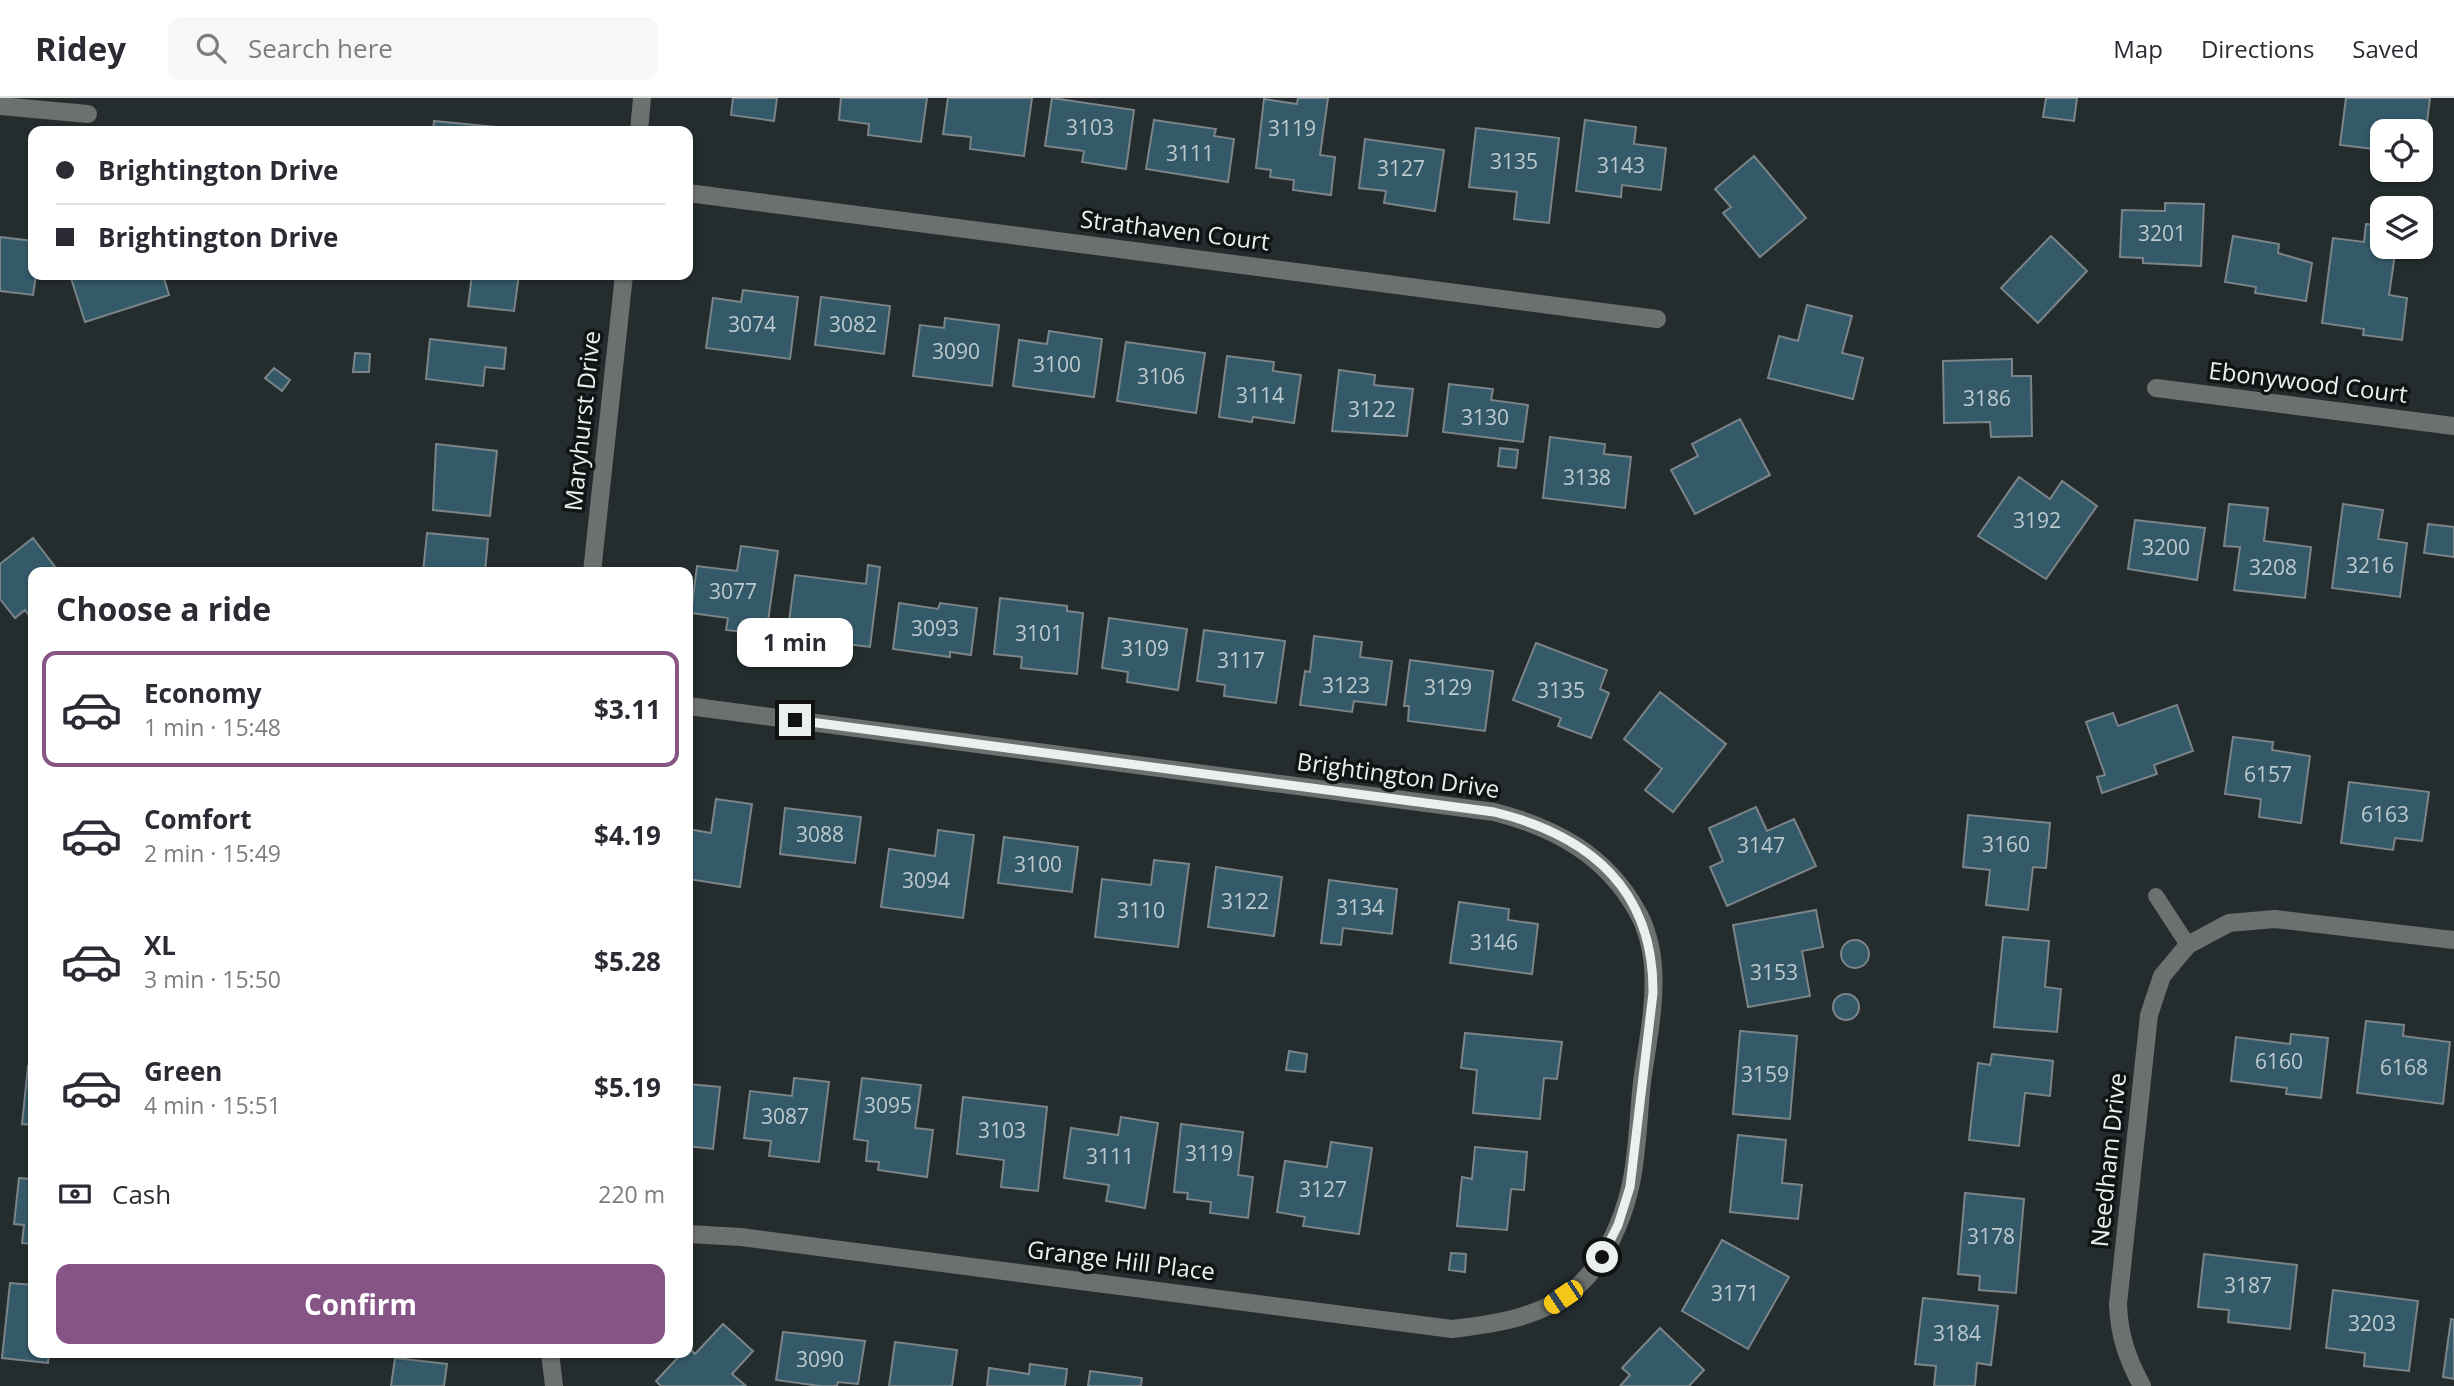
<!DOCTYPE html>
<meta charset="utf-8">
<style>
body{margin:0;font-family:"Open Sans",sans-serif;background:#f7f7f7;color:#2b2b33;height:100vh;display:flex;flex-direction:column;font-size:26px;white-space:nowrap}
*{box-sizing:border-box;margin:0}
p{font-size:23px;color:#7c7c81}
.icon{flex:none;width:38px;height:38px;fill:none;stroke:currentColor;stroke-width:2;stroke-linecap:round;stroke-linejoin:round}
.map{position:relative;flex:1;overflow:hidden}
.details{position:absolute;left:28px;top:469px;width:665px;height:791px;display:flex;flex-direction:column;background:#fff;border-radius:14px;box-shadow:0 2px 5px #0004}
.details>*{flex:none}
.top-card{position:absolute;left:28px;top:28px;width:665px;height:154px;border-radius:14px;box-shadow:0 2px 5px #0004;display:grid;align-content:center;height:154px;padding:0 28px;background:#fff}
.fabs{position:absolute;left:2370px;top:21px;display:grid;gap:14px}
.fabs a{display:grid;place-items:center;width:63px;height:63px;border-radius:14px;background:#fff;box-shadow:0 2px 5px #0004;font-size:35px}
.end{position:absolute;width:32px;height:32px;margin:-16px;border:9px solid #eaf0f0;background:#111;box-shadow:0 0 0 4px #111}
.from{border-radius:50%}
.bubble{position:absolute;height:49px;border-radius:14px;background:#fff;box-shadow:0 2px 5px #0004;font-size:23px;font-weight:700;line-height:49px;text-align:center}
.car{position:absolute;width:21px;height:42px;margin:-21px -10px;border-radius:9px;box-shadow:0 0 5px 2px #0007;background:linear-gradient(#f5c518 24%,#345 0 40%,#f5c518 0 76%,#345 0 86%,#f5c518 0)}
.top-card b{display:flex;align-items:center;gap:24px;height:66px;font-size:26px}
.top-card b+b{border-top:2px solid #e1e1e2}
.top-card i{width:18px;height:18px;background:#2b2b33}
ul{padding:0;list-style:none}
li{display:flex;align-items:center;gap:21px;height:116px;margin:0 14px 10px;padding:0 14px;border:4px solid transparent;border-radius:14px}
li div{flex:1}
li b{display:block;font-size:26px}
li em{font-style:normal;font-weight:700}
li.current{border-color:#875585}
li>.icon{width:63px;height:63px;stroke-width:1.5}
h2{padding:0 28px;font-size:32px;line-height:84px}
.pay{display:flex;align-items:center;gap:18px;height:77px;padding:0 28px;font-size:26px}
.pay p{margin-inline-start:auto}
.action{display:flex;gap:14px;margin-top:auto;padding:14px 28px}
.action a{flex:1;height:80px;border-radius:14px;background:#875585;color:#fff;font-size:28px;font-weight:700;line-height:80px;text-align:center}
header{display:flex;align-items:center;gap:42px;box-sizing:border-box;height:98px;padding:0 35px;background:#fff;border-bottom:2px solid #e1e1e2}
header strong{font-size:33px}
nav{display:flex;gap:38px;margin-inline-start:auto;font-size:24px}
.search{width:490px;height:63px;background:#f7f7f7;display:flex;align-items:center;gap:18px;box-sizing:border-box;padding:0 24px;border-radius:14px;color:#7c7c81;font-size:26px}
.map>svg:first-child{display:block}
</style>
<header>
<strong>Ridey</strong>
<div class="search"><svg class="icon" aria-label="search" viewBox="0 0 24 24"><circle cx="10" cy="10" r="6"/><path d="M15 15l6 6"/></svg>Search here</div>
<nav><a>Map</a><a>Directions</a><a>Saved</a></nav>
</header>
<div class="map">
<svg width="2454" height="1288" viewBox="0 0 2454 1288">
<rect width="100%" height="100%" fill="#242c2d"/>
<!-- building -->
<path fill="#345968" stroke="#7b8488" stroke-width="2" d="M733 0H777L774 23 731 17Z
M841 0H927L921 44 868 37 869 26 839 22Z
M948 0H1032L1024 58 970 51 971 39 943 36Z
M1052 0 1134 12 1126 71 1082 64 1084 53 1045 48Z
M1298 0H1328L1320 57 1335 59 1331 97 1293 92 1294 82 1270 79 1271 72 1256 70 1264 1 1297 6Z
M2046 0H2077L2074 23 2043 19Z
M2346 0H2430L2423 57 2420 56V33H2382V52L2340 47Z
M1154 22 1216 31 1214 38 1234 41 1228 84 1146 71Z
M1585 22 1636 29 1634 46 1666 50 1661 92 1622 87 1621 99 1576 93Z
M434 23 519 31V33H433Z
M1476 30 1559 40 1549 125 1514 121 1517 94 1469 89Z
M1365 41 1444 52 1435 113 1384 105 1386 93 1359 90Z
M1754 58 1806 120 1760 159 1723 115 1731 109 1715 91Z
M2165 105 2204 106 2201 168 2143 165V160L2120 159 2122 112 2165 113Z
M2366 126 2382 128V149H2396L2389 197 2407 200 2402 242 2363 237 2364 231 2322 225 2333 140 2364 144Z
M2051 138 2087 173 2038 225 2001 190Z
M2233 138 2279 146 2278 155 2312 165 2306 203 2255 195 2256 189 2225 184Z
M0 139 33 143V177H36L33 197 0 193Z
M70 177H163L169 197 85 224Z
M472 177H519L514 213 468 208Z
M743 192 798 199 790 261 706 250 713 200 741 204Z
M821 199 890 208 884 256 815 247Z
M1807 207 1852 218 1842 255 1863 260 1853 301 1768 280 1779 238 1798 243Z
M945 220 999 227 992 288 913 278 920 227 944 230Z
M1049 233 1102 241 1094 299 1013 288 1019 242 1047 246Z
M430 241 506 250 504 271 485 269 483 288 426 281Z
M1126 244 1205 255 1196 315 1117 303Z
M355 255 370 256 369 274H353Z
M1227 258 1274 264 1273 273 1301 277 1294 325 1253 319 1252 324 1219 319Z
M2012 261V278H2031L2032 338 1991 339 1990 324 1944 325 1943 263Z
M274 270 290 282 282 293 265 280Z
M1339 272 1375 277 1374 287 1413 291 1407 338 1332 333Z
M1449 286 1493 291 1491 302 1528 307 1523 344 1443 334Z
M1740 321 1770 377 1695 416 1671 372 1698 358 1692 346Z
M1550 339 1605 346 1604 356 1631 359 1625 410 1543 400Z
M436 346 497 353 490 418 433 412Z
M1500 350 1518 352 1516 370 1498 368Z
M2019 379 2050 401 2062 383 2097 408 2046 481 1978 438Z
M2229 406 2268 410 2264 443 2311 449 2305 500 2234 492 2240 449 2224 448Z
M2343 406 2383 412 2378 441 2407 445 2400 499 2332 490Z
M2135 422 2205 430 2197 482 2128 471Z
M2428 426 2454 429V459L2424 455Z
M427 435 488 441 485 474H423Z
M33 440 59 474H33V523L25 512 15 520 0 501V466Z
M741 448 778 453 766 537 726 532 728 520 691 515 697 468 737 473Z
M868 467 880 469 870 549 787 539 795 477 866 486Z
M1000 500 1067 508V513L1083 515 1077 576 1021 570 1022 559 994 556Z
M899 505 938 511 940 505 977 510 971 557 950 554V559L893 551Z
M1109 520 1187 531 1178 592 1127 584 1128 574 1102 570Z
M1204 532 1285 543 1276 605 1224 598 1225 587 1197 583Z
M1314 538 1362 544 1360 559 1392 563 1386 607 1354 603 1352 614 1300 607 1305 573 1310 574Z
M1536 545 1607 572 1600 591 1609 595 1591 640 1558 628 1561 620 1513 602Z
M1410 562 1493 573 1485 633 1408 623 1409 608H1404Z
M1660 594 1726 646 1673 714 1645 692 1662 671 1624 641Z
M2177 607 2193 653 2154 667 2157 676 2102 695 2097 679 2105 677 2086 624 2113 615 2118 628Z
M2233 639 2273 644 2272 652 2310 658 2301 725 2259 719 2261 701 2225 696Z
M2349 684 2429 694 2422 743 2395 740 2393 752 2341 745Z
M716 701 752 706 740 789 688 781V731L711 735Z
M1756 709 1767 733 1794 721 1816 768 1727 808 1710 769 1723 763 1709 730Z
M785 710 861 719 855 765 780 756Z
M1968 717 2050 725 2046 770 2033 769 2028 812 1986 807 1990 772 1963 769Z
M938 732 974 737 963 820 881 809 889 751 935 758Z
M1004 739 1078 749 1072 794 998 785Z
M1154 762 1189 766 1178 849 1095 839 1102 781 1151 787Z
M1216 769 1282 779 1274 838 1208 829Z
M1329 782 1397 791 1392 836 1343 830 1341 847 1321 845Z
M1459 804 1509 811 1508 822 1538 826 1532 876 1450 865Z
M1816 812 1823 849 1802 853 1810 898 1748 909 1733 827Z
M2003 839 2049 843 2045 889 2061 891 2057 934 1994 929Z
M1841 856a14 14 0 1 1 28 0a14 14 0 1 1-28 0Z
M1833 909a13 13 0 1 1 26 0a13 13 0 1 1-26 0Z
M2366 923 2404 927 2403 938 2450 944 2443 1006 2357 995Z
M1740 933 1797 938 1790 1021 1733 1016Z
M1465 935 1562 944 1557 981 1544 980 1540 1021 1473 1015 1477 972 1461 970Z
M2291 936 2328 940 2321 1000 2286 996 2287 990 2231 983 2236 939 2290 946Z
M1289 953 1307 956 1305 974 1286 972Z
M1992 956 2053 963 2050 998 2025 995 2019 1048 1969 1042 1978 965 1990 967Z
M28 968 33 969V1027L22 1026Z
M794 980 829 984 819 1064 769 1058 771 1043 744 1040 750 993 792 998Z
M862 980 921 987 915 1030 933 1032 927 1079 878 1072 879 1064 866 1063 868 1043 854 1041Z
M688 986 720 989 713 1051 688 1048Z
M963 999 1047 1009 1038 1093 1001 1089 1004 1062 957 1056Z
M1121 1019 1158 1025 1145 1110 1106 1103 1109 1087 1064 1080 1071 1030 1118 1037Z
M1181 1026 1243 1034 1238 1077 1253 1079 1248 1120 1210 1115 1211 1104 1187 1101 1188 1095 1174 1094Z
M1738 1037 1786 1042 1782 1085 1802 1087 1798 1121 1730 1114Z
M1331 1044 1372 1050 1359 1136 1303 1128 1305 1119 1277 1114 1285 1063 1327 1069Z
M1475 1049 1527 1054 1524 1092 1511 1091 1507 1132 1457 1128 1462 1079 1472 1081Z
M19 1080 33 1081V1146L22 1145 24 1127 14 1126Z
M1965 1095 2024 1101 2016 1195 1979 1192 1980 1178 1958 1176Z
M1722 1142 1789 1179 1748 1251 1682 1213Z
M1451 1155 1466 1156 1465 1174 1449 1172Z
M2204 1156 2297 1167 2290 1231 2228 1224 2229 1212 2198 1209Z
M10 1185 33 1187V1255H49L48 1265 2 1260Z
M2333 1192 2418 1203 2409 1273 2364 1268 2365 1255 2326 1250Z
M1923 1200 1998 1208 1991 1267 1977 1265 1975 1288H1934L1936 1268 1915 1266Z
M2451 1221 2454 1222V1281L2443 1279Z
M723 1226 753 1253 732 1276 746 1288H661L656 1283 682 1255H688V1249L695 1256Z
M1660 1230 1704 1272 1689 1288H1620L1630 1277 1622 1270Z
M783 1234 865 1243 858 1286 838 1284 837 1288H820L776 1282Z
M895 1244 957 1252 952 1288H889Z
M395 1260 447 1266 444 1288H391Z
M1030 1266 1067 1271 1065 1288H987L989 1270 1029 1276Z
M1090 1273 1142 1280 1141 1288H1088Z"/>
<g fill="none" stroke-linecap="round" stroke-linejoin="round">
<!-- lane -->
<path stroke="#6c706f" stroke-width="16" d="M2156 798 2188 847"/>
<!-- street -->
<path stroke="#6c706f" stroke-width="18" d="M0 8 88 16
M639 33 642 0
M688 95 1657 221
M2156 290 2454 328
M592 474 624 177
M688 608 1494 714C1554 729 1606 757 1637 813 1646 828 1652 851 1653 869 1656 906 1647 947 1642 984 1638 1019 1638 1056 1630 1090 1622 1124 1605 1163 1579 1187 1545 1219 1496 1226 1452 1231L741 1139 688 1136
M550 1255 554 1288
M2142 1288C2127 1260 2119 1237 2118 1206L2149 917 2162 878 2188 847 2229 825 2275 821 2454 842"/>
</g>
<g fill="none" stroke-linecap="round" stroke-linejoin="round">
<!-- route -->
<path stroke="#eaf0f0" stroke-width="9" d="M795 622 1494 714C1589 737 1654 791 1653 895L1630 1089 1618 1127 1602 1159"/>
</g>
<g text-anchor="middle" stroke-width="7" stroke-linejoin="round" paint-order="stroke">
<!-- number labels -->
<g font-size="21" fill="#bccace">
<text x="1090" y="37">3103</text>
<text x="1292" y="38">3119</text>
<text x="1190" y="63">3111</text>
<text x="1514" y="71">3135</text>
<text x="1621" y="75">3143</text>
<text x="1401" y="78">3127</text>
<text x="2162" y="143">3201</text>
<text x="752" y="234">3074</text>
<text x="853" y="234">3082</text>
<text x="956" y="261">3090</text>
<text x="1057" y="274">3100</text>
<text x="1161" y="286">3106</text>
<text x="1260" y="305">3114</text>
<text x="1987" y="308">3186</text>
<text x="1372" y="319">3122</text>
<text x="1485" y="327">3130</text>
<text x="1587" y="387">3138</text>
<text x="2037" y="430">3192</text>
<text x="2166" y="457">3200</text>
<text x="2370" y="475">3216</text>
<text x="2273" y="477">3208</text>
<text x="733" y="501">3077</text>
<text x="935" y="538">3093</text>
<text x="1039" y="543">3101</text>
<text x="1145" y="558">3109</text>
<text x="1241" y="570">3117</text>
<text x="1346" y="595">3123</text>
<text x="1448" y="597">3129</text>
<text x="1561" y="600">3135</text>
<text x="2268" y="684">6157</text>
<text x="2385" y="724">6163</text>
<text x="820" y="744">3088</text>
<text x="2006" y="754">3160</text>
<text x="1761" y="755">3147</text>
<text x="1038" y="774">3100</text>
<text x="926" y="790">3094</text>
<text x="1245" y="811">3122</text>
<text x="1360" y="817">3134</text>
<text x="1141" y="820">3110</text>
<text x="1494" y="852">3146</text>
<text x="1774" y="882">3153</text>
<text x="2279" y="971">6160</text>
<text x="2404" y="977">6168</text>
<text x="1765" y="984">3159</text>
<text x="888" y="1015">3095</text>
<text x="785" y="1026">3087</text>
<text x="1002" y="1040">3103</text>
<text x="1209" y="1063">3119</text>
<text x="1110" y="1066">3111</text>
<text x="1323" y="1099">3127</text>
<text x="1991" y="1146">3178</text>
<text x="2248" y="1195">3187</text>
<text x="1735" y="1203">3171</text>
<text x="2372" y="1233">3203</text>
<text x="1957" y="1243">3184</text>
<text x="820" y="1269">3090</text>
</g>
<!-- street labels -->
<g font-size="24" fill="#eaf0f0" stroke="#101414">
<text transform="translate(1175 133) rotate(7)" y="8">Strathaven Court</text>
<text transform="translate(2308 285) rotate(7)" y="8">Ebonywood Court</text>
<text transform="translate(583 323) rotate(-84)" y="8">Maryhurst Drive</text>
<text transform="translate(1398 678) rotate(8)" y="8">Brightington Drive</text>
<text transform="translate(2109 1062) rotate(-84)" y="8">Needham Drive</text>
<text transform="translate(1121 1163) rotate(7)" y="8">Grange Hill Place</text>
</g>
</g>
</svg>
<div class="fabs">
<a><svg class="icon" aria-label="locate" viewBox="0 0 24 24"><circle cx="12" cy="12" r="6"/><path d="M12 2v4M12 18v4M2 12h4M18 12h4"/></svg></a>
<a><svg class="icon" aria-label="layers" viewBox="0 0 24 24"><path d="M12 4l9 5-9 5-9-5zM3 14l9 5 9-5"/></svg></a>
</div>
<i class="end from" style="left:1602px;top:1159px"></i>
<i class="end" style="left:795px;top:622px"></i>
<div class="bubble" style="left:737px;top:520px;width:116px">1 min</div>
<i class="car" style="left:1563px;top:1199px;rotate:236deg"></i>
<div class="top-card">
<b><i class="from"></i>Brightington Drive</b>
<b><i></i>Brightington Drive</b>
</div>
<section class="details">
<h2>Choose a ride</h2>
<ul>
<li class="current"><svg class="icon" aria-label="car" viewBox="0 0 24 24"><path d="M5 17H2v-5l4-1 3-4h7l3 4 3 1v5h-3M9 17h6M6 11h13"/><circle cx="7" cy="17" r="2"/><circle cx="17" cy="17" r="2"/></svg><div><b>Economy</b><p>1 min · 15:48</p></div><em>$3.11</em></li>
<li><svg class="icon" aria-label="car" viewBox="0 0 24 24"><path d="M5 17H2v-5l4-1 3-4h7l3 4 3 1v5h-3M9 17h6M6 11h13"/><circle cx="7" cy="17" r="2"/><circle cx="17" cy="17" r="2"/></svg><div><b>Comfort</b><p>2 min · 15:49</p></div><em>$4.19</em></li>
<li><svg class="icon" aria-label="car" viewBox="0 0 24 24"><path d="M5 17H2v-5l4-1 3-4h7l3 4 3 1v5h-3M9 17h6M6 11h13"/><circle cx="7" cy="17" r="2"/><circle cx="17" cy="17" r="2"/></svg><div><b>XL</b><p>3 min · 15:50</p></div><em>$5.28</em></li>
<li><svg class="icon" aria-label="car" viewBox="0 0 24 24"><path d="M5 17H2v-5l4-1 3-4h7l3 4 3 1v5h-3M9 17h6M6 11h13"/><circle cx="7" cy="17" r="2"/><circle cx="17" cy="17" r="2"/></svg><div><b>Green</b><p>4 min · 15:51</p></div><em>$5.19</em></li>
</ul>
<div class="pay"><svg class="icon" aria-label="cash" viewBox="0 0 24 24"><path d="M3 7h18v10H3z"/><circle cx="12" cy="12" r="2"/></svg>Cash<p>220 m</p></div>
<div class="action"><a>Confirm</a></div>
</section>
</div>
